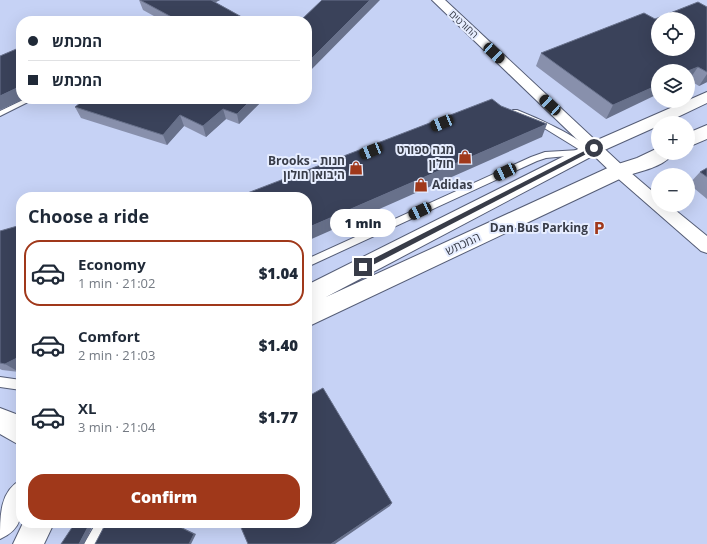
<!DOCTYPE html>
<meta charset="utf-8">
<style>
body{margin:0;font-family:"Open Sans","Noto Sans Hebrew",sans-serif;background:#f2f2f3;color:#1f2937;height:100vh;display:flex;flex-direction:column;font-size:15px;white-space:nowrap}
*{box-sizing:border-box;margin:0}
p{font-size:13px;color:#747a83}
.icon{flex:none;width:22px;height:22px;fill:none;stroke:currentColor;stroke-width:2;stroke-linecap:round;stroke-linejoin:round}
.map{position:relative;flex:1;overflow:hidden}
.details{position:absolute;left:16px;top:192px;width:296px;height:336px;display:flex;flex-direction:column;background:#fff;border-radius:16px;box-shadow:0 4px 16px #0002}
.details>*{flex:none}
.guide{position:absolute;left:16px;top:16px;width:296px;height:88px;border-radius:16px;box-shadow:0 4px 16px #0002;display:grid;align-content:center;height:88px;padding:0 12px;background:#fff}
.buttons{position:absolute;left:651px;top:12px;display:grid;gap:8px}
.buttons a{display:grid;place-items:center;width:44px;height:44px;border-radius:50%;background:#fff;box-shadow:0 4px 16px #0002;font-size:20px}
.end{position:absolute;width:18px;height:18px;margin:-9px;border:5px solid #383c48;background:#fff;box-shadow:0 0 0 2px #fff}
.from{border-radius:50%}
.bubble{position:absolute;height:28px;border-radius:14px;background:#fff;box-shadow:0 4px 16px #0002;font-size:13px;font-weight:800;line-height:28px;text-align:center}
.car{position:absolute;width:12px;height:24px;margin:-12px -6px;border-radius:5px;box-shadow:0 0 3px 1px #0007;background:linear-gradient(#222 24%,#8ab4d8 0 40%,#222 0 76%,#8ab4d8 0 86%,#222 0)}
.guide b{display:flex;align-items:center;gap:14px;height:38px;font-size:15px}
.guide b+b{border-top:1px solid #e0e1e3}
.guide i{width:10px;height:10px;background:#1f2937}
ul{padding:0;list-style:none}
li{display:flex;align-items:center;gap:12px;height:66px;margin:0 8px 6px;padding:0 4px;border:2px solid transparent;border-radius:16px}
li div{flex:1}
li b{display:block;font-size:15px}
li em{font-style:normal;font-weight:800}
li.on{border-color:#a0381a}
li>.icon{width:36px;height:36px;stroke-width:1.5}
h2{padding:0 12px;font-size:18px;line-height:48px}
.primary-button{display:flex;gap:8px;margin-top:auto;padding:8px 12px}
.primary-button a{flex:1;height:46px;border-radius:16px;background:#a0381a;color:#fff;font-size:16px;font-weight:800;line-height:46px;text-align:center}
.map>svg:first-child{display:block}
</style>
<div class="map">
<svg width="707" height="544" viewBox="0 0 707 544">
<rect width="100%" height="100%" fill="#d5dffd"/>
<!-- built -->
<path fill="#c6d2f5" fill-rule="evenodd" d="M0 0H707V544H0ZM658 19H688V49H658ZM21 21H307V99H21ZM658 71H688V101H658ZM658 123H688V153H658ZM658 175H688V205H658ZM21 197H307V523H21Z"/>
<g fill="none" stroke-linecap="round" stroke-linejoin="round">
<!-- service casing -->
<g stroke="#555d76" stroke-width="2">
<path id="service" d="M25 99H34L0 116V111Z
M513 110H517C535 117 580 137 592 151L588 154 546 158 537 161 307 267V259L531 157 545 152 580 150 541 126 513 114Z
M0 377 21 380V390L0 387Z
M96 523H109L97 544H84Z"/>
</g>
<!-- minor casing -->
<g stroke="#555d76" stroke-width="2">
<path id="minor" d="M432 0H445L624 167 658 196V205H669L707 236V253L701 251 614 175Z"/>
</g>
<!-- tertiary casing -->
<g stroke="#555d76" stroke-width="2">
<path id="tertiary" d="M707 92V103L665 123H658V126L600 152 326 297 612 166 637 158 658 148V153H673C665 167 640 171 626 176L307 327V285L588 144Z
M707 125V139L688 147V133Z
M0 408 21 416V446L0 434Z
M21 480C21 505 28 527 0 539 0 515 0 491 21 480Z
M23 523H54L44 544H13Z"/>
</g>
<!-- service -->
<use href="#service" fill="#fff" fill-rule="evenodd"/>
<!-- minor -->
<use href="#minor" fill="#fff" fill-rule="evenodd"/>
<!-- tertiary -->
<use href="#tertiary" fill="#fff" fill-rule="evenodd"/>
</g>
<!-- wall -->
<path fill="#8890ac" d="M139 0H220L215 2 249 21H163L143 10Z
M707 7V82L699 86 689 80H688V71L606 119 536 66 541 53 655 19Z
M78 99H264L239 124 226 119 206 137 184 126 167 145 81 118 75 107 82 102Z
M707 168V199L689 184 700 172Z
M21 225V371L19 372 2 370 0 369V231Z"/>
<!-- shaded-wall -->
<path fill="#68718b" d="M205 0H220L207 7Z
M370 0H380L307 74V63Z
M698 67 689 80H688V71Z
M707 74V82L699 86Z
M658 85V94L606 119 613 105Z
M21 86V99H24L0 110V96Z
M252 99H264L239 124 237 114Z
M223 109 226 119 206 137 203 126Z
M180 115 184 126 167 145 163 135Z
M547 124 542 137 307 241V228Z
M21 356V371L19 372 5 364Z
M392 503 390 506 335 544H331Z
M90 523H94L84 544H79Z
M172 523 196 534 191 544H189Z"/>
<!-- building -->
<path fill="#3a425a" stroke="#68718b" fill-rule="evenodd" d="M140 0H211L249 21H179Z
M322 0H370L307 63V21H300Z
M698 2 707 7V72L698 67 688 71H658V85L613 105 541 53 644 13 655 19ZM658 19H688V49H658Z
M21 47V86L0 96V56Z
M85 99H252L237 114 223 109 203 126 180 115 163 135 75 107Z
M492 99 501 106 547 124 307 228V197H237Z
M707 168V177L700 172Z
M21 225V356L5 364 0 363V231Z
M323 388 392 503 331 544H248L239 523H307V397Z
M75 523H90L79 544H61Z
M106 523H172L194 534 189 544H95Z"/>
<!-- route -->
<path fill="#383c48" d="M594 146 596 149 365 269H361V265Z"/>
<!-- icons -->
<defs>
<g id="shop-bare" transform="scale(1.08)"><path d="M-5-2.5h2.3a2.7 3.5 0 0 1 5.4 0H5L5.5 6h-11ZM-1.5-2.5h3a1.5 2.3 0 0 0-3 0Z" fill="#a0381a" stroke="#e6edff" stroke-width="2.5" paint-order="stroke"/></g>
<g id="parking-bare" transform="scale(1.08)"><path d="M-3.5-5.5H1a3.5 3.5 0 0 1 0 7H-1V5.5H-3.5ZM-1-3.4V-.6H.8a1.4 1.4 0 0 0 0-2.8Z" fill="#a0381a" stroke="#e6edff" stroke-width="2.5" paint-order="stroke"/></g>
</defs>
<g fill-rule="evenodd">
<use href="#shop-bare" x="465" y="157"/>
<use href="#shop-bare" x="356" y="168"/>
<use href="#shop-bare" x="421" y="185"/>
<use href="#parking-bare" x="599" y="228"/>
</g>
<g text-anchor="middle" stroke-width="4" stroke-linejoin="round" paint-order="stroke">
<!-- far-street labels -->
<g font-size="10" fill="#383c48" stroke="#e6edff">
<text transform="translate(464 24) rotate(43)" y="4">החורטים</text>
</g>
<!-- poi labels -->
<g font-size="12" font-weight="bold" fill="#383c48" stroke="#e6edff" text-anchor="end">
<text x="454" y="154">מגה ספורט<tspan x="454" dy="14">חולון</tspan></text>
<text x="345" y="165">Brooks - חנות<tspan x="345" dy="14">היבואן חולון</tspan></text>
<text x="432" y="189" text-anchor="start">Adidas</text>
<text x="588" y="232">Dan Bus Parking</text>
</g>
<!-- street labels -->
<g font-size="12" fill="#383c48" stroke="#e6edff">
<text transform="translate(463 244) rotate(-25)" y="4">המכתש</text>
</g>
</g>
</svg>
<div class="buttons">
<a><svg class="icon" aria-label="locate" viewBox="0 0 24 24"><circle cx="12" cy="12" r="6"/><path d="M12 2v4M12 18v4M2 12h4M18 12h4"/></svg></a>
<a><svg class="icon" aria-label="layers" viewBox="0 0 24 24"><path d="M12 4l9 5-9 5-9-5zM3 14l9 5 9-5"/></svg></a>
<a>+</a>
<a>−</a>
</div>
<i class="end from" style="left:594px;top:148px"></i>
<i class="end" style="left:363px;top:267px"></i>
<div class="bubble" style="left:330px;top:209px;width:66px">1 min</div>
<i class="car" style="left:494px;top:53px;rotate:133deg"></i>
<i class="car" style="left:550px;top:105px;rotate:313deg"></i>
<i class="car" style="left:442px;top:123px;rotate:248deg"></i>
<i class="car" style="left:371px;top:151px;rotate:248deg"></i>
<i class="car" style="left:505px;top:172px;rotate:245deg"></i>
<i class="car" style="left:420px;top:211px;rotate:245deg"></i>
<div class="guide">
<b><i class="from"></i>המכתש</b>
<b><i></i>המכתש</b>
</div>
<section class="details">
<h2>Choose a ride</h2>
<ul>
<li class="on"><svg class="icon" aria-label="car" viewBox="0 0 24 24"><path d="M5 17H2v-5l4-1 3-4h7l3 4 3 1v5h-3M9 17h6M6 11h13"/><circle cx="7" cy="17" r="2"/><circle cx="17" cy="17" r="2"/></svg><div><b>Economy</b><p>1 min · 21:02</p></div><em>$1.04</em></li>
<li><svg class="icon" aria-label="car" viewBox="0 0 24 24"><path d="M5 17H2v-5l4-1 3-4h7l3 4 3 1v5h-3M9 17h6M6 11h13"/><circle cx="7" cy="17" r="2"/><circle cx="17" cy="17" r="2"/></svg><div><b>Comfort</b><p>2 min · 21:03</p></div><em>$1.40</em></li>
<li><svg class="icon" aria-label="car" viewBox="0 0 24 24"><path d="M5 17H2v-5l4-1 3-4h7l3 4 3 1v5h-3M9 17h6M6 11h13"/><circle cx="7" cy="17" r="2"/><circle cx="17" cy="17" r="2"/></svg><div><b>XL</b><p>3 min · 21:04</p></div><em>$1.77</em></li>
</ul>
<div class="primary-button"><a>Confirm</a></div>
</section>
</div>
